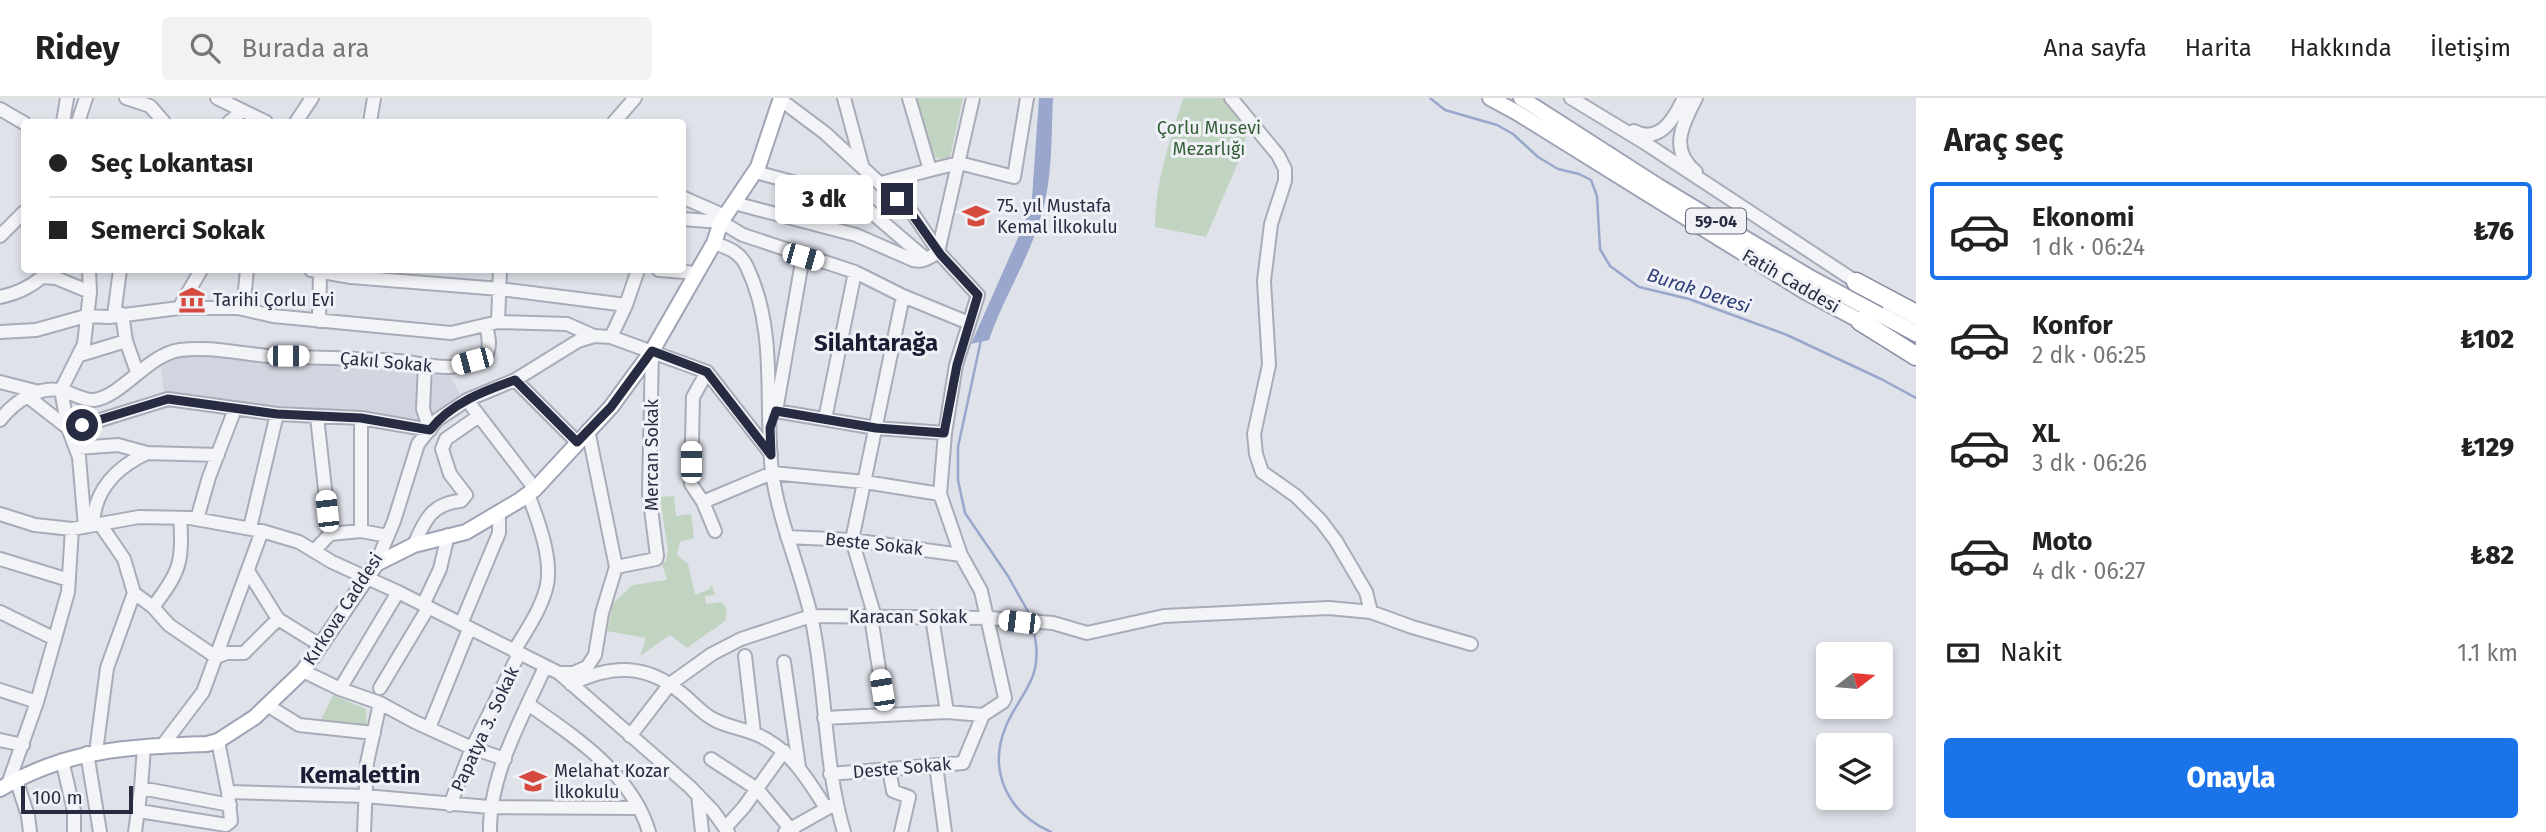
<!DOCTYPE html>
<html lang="tr">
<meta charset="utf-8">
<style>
body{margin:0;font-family:"Fira Sans",sans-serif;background:#f2f2f2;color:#222;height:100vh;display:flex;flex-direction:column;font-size:26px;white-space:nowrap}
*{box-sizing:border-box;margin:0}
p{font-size:23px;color:#767676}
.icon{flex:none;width:38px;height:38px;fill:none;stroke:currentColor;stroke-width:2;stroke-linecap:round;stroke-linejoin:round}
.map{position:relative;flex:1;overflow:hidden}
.panel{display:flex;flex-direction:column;background:#fff;width:630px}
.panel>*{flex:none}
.hud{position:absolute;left:21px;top:21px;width:665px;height:154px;border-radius:7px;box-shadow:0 4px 10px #0003;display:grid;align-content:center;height:154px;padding:0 28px;background:#fff}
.needle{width:46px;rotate:74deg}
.controls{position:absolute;left:1816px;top:544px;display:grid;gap:14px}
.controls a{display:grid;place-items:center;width:77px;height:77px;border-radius:7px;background:#fff;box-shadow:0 4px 10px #0003;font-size:35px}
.scale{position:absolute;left:21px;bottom:18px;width:112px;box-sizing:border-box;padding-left:7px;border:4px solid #282c42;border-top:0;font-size:19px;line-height:24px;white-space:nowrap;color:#282c42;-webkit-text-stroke:5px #f0f1f7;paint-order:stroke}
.end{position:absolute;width:32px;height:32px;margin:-16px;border:9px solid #282c42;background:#fff;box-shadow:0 0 0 4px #fff}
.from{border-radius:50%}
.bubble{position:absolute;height:49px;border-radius:7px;background:#fff;box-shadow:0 4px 10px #0003;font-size:23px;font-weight:800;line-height:49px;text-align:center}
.car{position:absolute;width:21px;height:42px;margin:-21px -10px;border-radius:9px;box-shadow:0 0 5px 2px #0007;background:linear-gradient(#fff 24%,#345 0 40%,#fff 0 76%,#345 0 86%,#fff 0)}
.hud b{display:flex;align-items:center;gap:24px;height:66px;font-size:26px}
.hud b+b{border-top:2px solid #e0e0e0}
.hud i{width:18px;height:18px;background:#222}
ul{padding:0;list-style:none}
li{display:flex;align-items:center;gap:21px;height:98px;margin:0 14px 10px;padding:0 14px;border:4px solid transparent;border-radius:7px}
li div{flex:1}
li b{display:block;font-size:26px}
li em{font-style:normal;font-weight:800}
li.active{border-color:#1a73e8}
li>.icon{width:63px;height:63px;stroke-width:1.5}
h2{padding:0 28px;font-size:32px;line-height:84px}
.pay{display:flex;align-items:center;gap:18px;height:77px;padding:0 28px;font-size:26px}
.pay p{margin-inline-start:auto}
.button{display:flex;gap:14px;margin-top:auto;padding:14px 28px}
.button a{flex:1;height:80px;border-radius:7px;background:#1a73e8;color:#fff;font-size:28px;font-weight:800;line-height:80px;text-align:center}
header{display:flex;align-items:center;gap:42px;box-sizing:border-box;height:98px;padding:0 35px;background:#fff;border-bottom:2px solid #e0e0e0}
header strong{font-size:33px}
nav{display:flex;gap:38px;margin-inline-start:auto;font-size:24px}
.search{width:490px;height:63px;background:#f2f2f2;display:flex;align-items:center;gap:18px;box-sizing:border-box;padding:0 24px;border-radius:7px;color:#767676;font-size:26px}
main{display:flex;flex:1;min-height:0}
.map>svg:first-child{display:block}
</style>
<header>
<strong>Ridey</strong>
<div class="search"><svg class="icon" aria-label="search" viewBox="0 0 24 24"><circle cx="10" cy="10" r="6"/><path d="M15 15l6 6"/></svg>Burada ara</div>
<nav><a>Ana sayfa</a><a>Harita</a><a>Hakkında</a><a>İletişim</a></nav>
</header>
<main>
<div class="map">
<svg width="1916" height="734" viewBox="0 0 1916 734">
<rect width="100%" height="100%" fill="#e0e2ea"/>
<!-- built -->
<path fill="#d2d4df" d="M188 254 448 273 462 301 430 332 164 298 161 267Z"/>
<!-- green -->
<path fill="#c1d4c1" d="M914 0H963L949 64 931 58Z
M1183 0H1226L1247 31 1243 53 1206 139 1155 129C1155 85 1170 42 1183 0Z
M674 398 676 418 691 416 694 440 680 444 677 457 688 466 695 497 708 492 712 487 715 497 705 498 706 506 722 504 727 512 725 523 687 550 670 537 640 558 646 540 607 533 613 505 633 487 667 482 662 466 666 463 668 453 660 399Z
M333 597 366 611 367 626 361 631 320 624Z"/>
<!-- water -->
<path fill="#99a7cc" d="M1039 0H1053C1051 39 1053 81 1041 118 1029 161 1003 200 989 242L971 246 1025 124 1032 100Z"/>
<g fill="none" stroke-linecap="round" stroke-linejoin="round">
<!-- stream -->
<path stroke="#99a7cc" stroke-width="2.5" d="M1430 0 1445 12 1497 27 1513 36 1538 59 1558 71 1579 76 1591 82 1597 98 1600 151 1610 168 1639 189 1689 201 1787 237 1881 281 1916 300
M981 242 958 349V382L965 415 1008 478 1030 517
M1032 527C1037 544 1039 563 1032 580 1025 597 1013 611 1006 628 987 673 1008 715 1051 734"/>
<!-- minor casing -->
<g stroke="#a9abb8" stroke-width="16">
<path id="minor" d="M126 0 150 8 164 24
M217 0 266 24
M844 0 862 67
M1231 0 1278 57 1285 71V83L1271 126 1264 183 1269 267 1254 336 1256 356 1262 374 1296 398 1321 423 1336 443 1366 494 1371 514
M1571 0 1645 45 1861 187
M781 2 825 35 913 116 941 157 978 197 956 267 945 335 940 396 961 457 981 493 1005 600 1003 604 983 617 947 614 824 620
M0 11 24 25
M63 24 67 0
M78 24 86 0
M229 24 242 13
M296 24 312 0
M370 24 374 0
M614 24 635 0
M1634 33C1660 47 1675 19 1684 0
M930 72 959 65 1014 79 1027 0
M755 74 815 90 864 108 926 161
M1696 74C1668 51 1683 26 1696 0
M881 85 930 72 909 0
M682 99 725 118
M734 105 856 137 913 162C923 165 930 159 938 154L973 0
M682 121 721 124 743 137 855 174 903 198 969 225
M0 138 24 114
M714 145C729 150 740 154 747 169 778 234 764 305 772 374 779 424 800 470 811 518 827 590 823 663 844 734
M311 172 351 179 500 191 626 207
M659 172 697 175
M0 199C17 195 29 190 42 179L56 180 90 194
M1889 209 1916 231
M179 210 201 172
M243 211 247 172
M122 216 126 243 137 274
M114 217 120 172
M319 223 320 175 324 172
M498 224 500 172
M0 234 36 232 86 218 109 219 179 210H238L273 218 451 235 498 224 567 226 594 238
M611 239 626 207 638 172
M80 257 126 243
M707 274 693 299 691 386 703 404 715 433
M515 282 577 344
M0 284 39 294
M61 292 68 330 79 359 85 429
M61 292 84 246 90 194 89 172
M27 298 68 330 97 323 168 301 277 316 361 320 430 332 423 311 425 266
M467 302 535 391
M776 313 803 158
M776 313 876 330 945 335
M317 319 330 436
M825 321 855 174
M0 322C14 304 39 286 64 293 73 296 85 303 94 302 124 297 147 257 180 252 211 248 240 256 270 258 312 260 355 260 397 263 414 264 433 270 450 269 459 268 479 264 485 258 492 250 488 236 486 227
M77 350 118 347 147 355 218 357
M703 404 772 375 865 384 940 396
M0 416 35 427 72 431 139 419 190 420 262 433 299 444 332 464 398 494 559 575 690 689 713 713 728 734
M197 421 209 379 235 311
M93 427C94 392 117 369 147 355
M250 430 277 316
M361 433V320
M787 439 852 442 961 457
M414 447C424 423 432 405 461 403L466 397 450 376 442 351 446 341 479 318
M314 453 330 436 361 433 388 438
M0 461 69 482
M376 466 394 423 418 346 437 322 467 302 515 282 578 243 594 238 611 239 707 274 771 356
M616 469 656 461 657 458 649 395 652 253
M248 473 278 521
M134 495 153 509 169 527 216 559 227 555H244L278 521 320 547
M423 507 440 471 448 437
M153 509C179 475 184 464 180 420
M0 514 55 541
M871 519 886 616
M875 519 852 442 903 198
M932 519 947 614
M461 526 499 435V415
M514 553C526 533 540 513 546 491 554 464 538 422 528 396
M745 558 754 635
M784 564 799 669
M303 573 340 591 380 605 415 624 472 650 505 661
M559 575H573L587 569 595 557 602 515 616 469 588 332
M571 586C610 567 645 565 680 594 691 602 701 615 713 621 725 628 740 630 753 635 788 648 807 680 826 710
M380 590 428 510
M340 591 398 494
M0 592 37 604
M528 606C575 639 632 676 649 734
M267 607 299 627 374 635
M429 630 469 531
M630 638 670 586 712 556 741 541 811 518 989 520 1053 525 1087 535 1164 518 1329 510 1371 514 1412 529 1471 546
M0 642 23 647
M162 648 203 594 262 433
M96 654 107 570 134 495 124 461 100 426
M87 655 100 734
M711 661 757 691 793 734
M62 662 74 713V734
M936 667 945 734
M889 671 893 693 909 699 901 734
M830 676 963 665 983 617
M16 681 28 718 30 734
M8 686 37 604 68 494 72 431
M141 690 230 707
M228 694 365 698 489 709 638 710
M698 697 702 734
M450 707 472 650 519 556
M139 713 214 725 226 727 231 723 228 694 218 643
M726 729 744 709 784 653
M135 734 141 690 144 649
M364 734 367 665 380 605
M490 734C489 677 522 620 545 569
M785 734 833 707"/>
</g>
<!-- major casing -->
<g stroke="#9fa3b6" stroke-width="18">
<path id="major" d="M1490 0 1516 14 1804 193 1868 227
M1521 0 1658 88 1811 180 1916 236
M0 691C69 650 129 649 207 646L218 643 255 619 303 573 376 466 414 447 466 434 520 402 535 391 611 309 652 253 714 145 721 124 758 69 781 0"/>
</g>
<!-- highway casing -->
<g stroke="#878ba1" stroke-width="21">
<path id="highway" d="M1856 184 1916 216
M1860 223 1916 258"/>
</g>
<!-- minor -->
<use href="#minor" stroke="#f3f4f8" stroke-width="12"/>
<!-- major -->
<use href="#major" stroke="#fff" stroke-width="14"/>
<!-- highway -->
<use href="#highway" stroke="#fff" stroke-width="18"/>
</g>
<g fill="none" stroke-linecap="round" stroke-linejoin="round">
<!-- route -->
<path stroke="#282c42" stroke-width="9" d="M82 327 168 301 277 316 361 320 430 332C451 305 484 293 515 282L577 344 611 309 652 253 707 274 771 357 770 330 776 313 876 330 944 335 957 267 978 197 941 157 912 116 897 101"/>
</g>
<!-- icons -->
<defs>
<g id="school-bare" transform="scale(2.1)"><path d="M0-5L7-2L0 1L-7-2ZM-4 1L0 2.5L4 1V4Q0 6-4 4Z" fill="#d5493f" stroke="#f0f1f7" stroke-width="2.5" paint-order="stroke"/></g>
<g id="museum-bare" transform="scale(2.1)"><path d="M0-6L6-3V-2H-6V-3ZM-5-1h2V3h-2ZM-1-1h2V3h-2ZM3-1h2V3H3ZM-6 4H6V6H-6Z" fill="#d5493f" stroke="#f0f1f7" stroke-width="2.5" paint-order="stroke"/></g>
</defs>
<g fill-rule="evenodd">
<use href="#school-bare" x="976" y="118"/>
<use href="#museum-bare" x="192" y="202"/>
<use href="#school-bare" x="533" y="683"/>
</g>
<g text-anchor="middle" stroke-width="6" stroke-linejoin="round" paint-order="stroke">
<!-- shield labels -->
<rect fill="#f0f1f7" stroke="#646778" stroke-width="2" x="1686" y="110.5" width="60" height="25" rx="5"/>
<g font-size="16" font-weight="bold" fill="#282c42">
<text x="1716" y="129">59-04</text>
</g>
<!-- park labels -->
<g font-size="18" fill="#345e36" stroke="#f0f1f7">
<text x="1209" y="36">Çorlu Musevi<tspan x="1209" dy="21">Mezarlığı</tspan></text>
</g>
<!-- poi labels -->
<g font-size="18" fill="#282c42" stroke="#f0f1f7" text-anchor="start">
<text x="997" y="114">75. yıl Mustafa<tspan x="997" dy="21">Kemal İlkokulu</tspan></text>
<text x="213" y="208">Tarihi Çorlu Evi</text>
<text x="554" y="679">Melahat Kozar<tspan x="554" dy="21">İlkokulu</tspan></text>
</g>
<!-- street labels -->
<g font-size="18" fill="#282c42" stroke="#f0f1f7">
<text transform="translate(1791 183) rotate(30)" y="6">Fatih Caddesi</text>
<text transform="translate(386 264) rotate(5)" y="6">Çakıl Sokak</text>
<text transform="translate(652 357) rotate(-90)" y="6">Mercan Sokak</text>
<text transform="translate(874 446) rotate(6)" y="6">Beste Sokak</text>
<text transform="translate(343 511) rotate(-57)" y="6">Kırkova Caddesi</text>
<text x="908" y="525">Karacan Sokak</text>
<text transform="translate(485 631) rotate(-65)" y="6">Papatya 3. Sokak</text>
<text transform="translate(902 670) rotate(-5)" y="6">Deste Sokak</text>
</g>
<!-- water labels -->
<g font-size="19" font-style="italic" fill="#304078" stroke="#f0f1f7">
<text transform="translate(1699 192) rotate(18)" y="7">Burak Deresi</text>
</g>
<!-- district labels -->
<g font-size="24" font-weight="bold" fill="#1a1d33" stroke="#f0f1f7">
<text x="876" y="253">Silahtarağa</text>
<text x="360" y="685">Kemalettin</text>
</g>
</g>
</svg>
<div class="controls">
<a><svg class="needle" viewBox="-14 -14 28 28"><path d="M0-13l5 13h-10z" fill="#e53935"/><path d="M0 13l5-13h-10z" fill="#767676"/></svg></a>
<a><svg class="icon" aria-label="layers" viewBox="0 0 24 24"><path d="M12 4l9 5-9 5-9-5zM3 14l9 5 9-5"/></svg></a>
</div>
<div class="scale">100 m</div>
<i class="end from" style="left:82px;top:327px"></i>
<i class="end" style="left:897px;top:101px"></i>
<div class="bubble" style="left:775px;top:77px;width:98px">3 dk</div>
<i class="car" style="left:803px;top:159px;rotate:106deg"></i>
<i class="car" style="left:288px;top:258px;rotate:90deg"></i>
<i class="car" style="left:472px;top:263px;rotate:255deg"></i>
<i class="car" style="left:691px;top:364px;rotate:0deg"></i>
<i class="car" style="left:327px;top:413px;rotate:354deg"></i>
<i class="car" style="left:1019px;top:524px;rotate:277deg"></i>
<i class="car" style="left:882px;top:592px;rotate:351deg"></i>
<div class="hud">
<b><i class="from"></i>Seç Lokantası</b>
<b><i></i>Semerci Sokak</b>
</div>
</div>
<section class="panel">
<h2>Araç seç</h2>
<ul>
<li class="active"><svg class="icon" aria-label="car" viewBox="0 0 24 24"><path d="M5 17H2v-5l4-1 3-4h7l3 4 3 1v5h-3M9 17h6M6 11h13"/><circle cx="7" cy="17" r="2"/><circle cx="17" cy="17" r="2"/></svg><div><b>Ekonomi</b><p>1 dk · 06:24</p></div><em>₺76</em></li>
<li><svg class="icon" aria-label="car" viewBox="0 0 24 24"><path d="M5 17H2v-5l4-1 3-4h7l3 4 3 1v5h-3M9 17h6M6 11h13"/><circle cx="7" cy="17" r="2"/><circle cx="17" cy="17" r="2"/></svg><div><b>Konfor</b><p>2 dk · 06:25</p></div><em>₺102</em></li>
<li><svg class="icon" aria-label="car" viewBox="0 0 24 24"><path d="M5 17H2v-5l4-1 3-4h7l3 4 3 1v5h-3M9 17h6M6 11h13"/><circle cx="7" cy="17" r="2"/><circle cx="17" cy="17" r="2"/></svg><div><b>XL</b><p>3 dk · 06:26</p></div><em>₺129</em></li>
<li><svg class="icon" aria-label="car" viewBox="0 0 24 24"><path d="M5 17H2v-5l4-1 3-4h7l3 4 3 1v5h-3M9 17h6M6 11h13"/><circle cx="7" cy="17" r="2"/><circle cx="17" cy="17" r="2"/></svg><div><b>Moto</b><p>4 dk · 06:27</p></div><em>₺82</em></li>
</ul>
<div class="pay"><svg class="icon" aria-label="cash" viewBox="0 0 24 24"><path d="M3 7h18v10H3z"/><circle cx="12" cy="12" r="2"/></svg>Nakit<p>1.1 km</p></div>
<div class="button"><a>Onayla</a></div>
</section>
</main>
